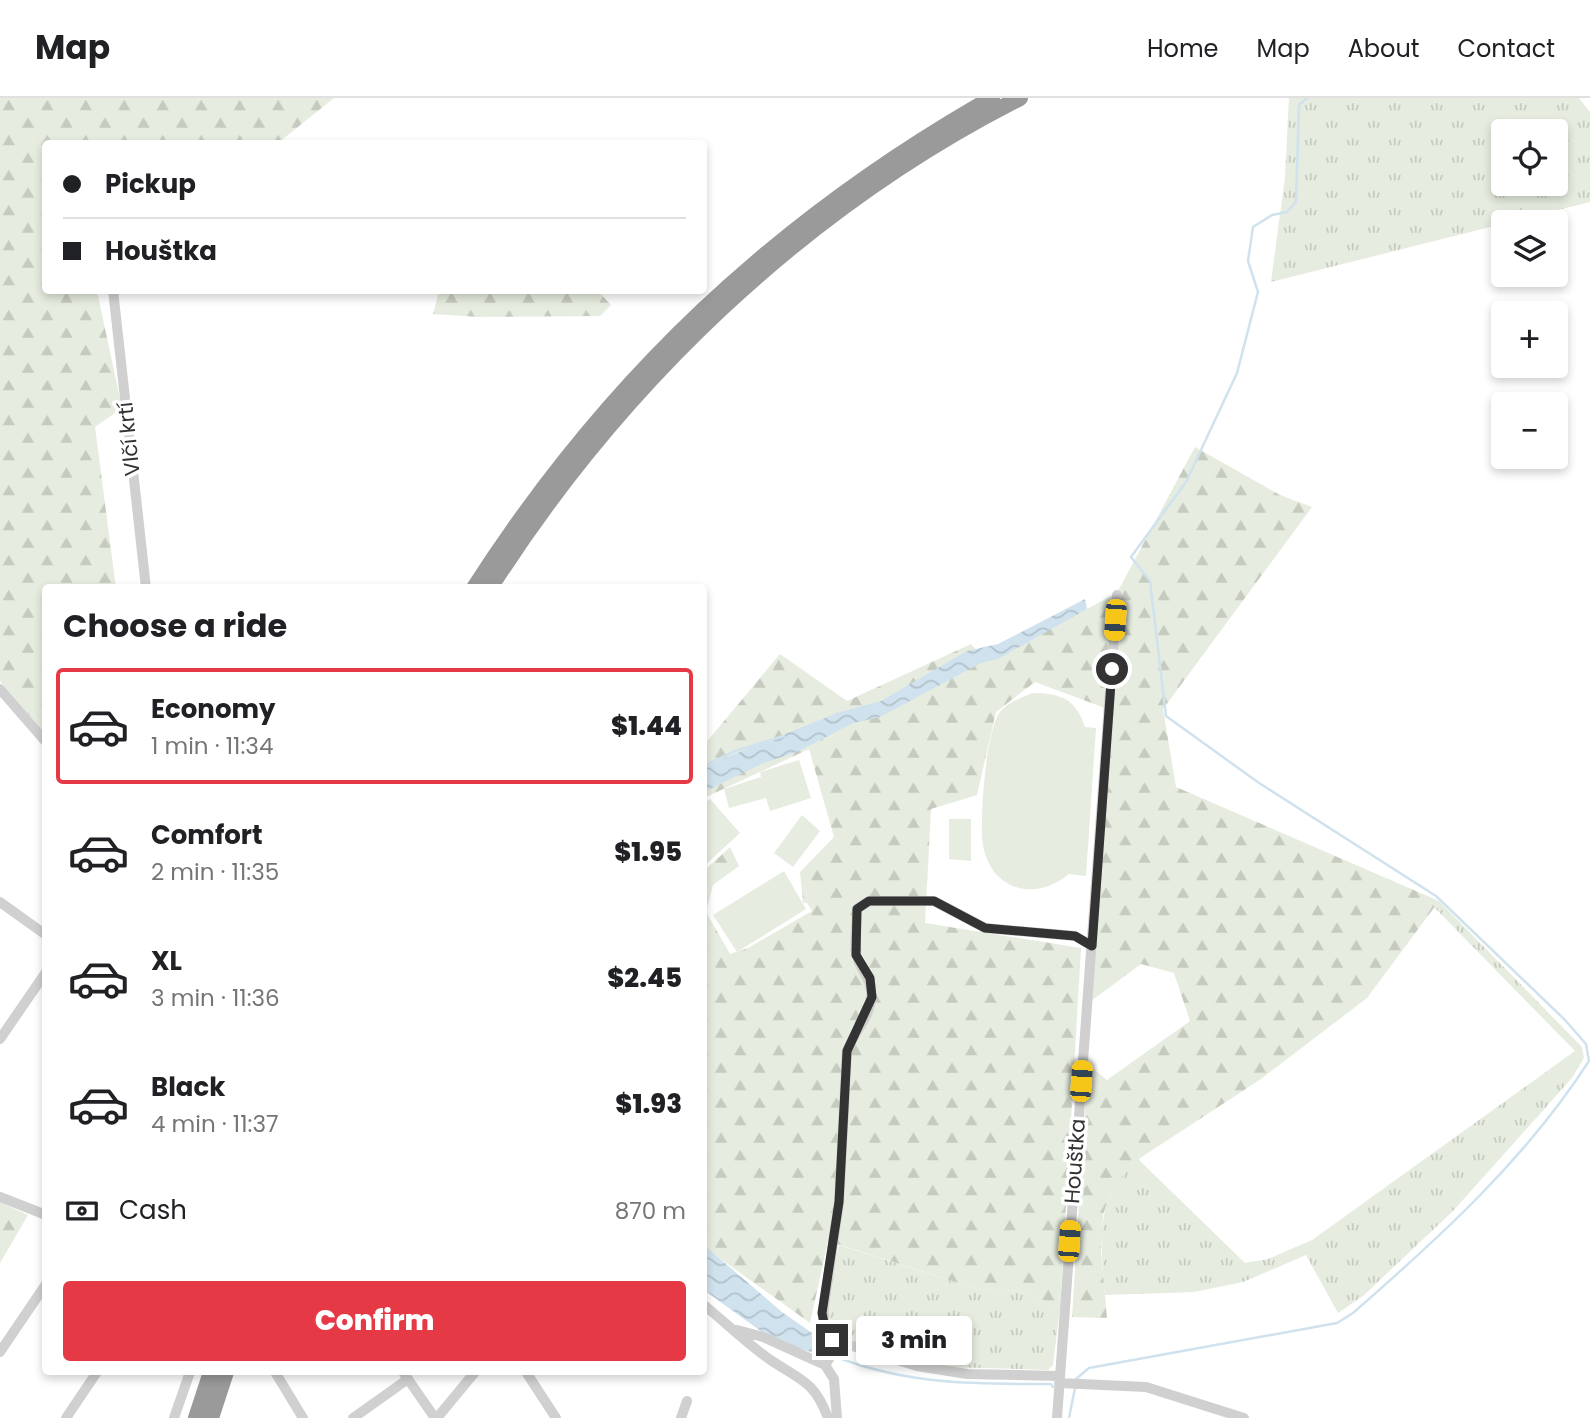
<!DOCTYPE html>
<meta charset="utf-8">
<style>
body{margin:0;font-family:Poppins,sans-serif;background:#f6f6f6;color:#202124;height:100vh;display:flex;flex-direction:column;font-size:26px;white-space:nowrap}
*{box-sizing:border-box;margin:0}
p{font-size:23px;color:#757577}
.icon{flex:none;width:38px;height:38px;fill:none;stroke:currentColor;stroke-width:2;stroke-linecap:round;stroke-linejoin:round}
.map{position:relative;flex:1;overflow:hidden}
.details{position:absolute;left:42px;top:486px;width:665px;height:791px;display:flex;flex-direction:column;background:#fff;border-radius:7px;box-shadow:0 4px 10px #0003}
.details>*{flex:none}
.guide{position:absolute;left:42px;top:42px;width:665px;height:154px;border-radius:7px;box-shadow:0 4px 10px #0003;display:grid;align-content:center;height:154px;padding:0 21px;background:#fff}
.fabs{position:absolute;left:1491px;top:21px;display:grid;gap:14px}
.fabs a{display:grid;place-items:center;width:77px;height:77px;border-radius:7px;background:#fff;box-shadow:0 4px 10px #0003;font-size:35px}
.end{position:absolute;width:32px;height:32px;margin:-16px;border:9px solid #333;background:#fff;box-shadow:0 0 0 4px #fff}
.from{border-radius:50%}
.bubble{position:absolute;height:49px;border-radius:7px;background:#fff;box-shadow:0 4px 10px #0003;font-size:23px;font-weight:800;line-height:49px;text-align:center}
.car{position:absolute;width:21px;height:42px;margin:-21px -10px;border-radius:9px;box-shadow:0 0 5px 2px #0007;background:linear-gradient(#f5c518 24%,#345 0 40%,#f5c518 0 76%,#345 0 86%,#f5c518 0)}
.guide b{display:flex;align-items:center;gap:24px;height:66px;font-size:26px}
.guide b+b{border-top:2px solid #e0e0e0}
.guide i{width:18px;height:18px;background:#202124}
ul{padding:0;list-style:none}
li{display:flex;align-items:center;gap:21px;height:116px;margin:0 14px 10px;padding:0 7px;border:4px solid transparent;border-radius:7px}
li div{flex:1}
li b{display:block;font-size:26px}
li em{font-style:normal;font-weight:800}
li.selected{border-color:#e63946}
li>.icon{width:63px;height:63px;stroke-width:1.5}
h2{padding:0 21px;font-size:32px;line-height:84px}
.pay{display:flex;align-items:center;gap:18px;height:77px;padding:0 21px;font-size:26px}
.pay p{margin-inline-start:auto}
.cta{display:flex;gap:14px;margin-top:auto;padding:14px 21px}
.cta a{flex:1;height:80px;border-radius:7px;background:#e63946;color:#fff;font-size:28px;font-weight:800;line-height:80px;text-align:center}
header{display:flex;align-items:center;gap:42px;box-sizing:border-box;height:98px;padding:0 35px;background:#fff;border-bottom:2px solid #e0e0e0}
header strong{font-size:33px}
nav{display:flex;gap:38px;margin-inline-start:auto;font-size:24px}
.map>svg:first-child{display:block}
</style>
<header>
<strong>Map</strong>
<nav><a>Home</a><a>Map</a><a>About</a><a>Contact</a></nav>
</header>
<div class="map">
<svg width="1590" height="1320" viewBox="0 0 1590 1320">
<defs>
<pattern id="grass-tufts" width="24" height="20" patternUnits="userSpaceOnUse" patternTransform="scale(1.75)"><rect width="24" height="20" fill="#e6ecdf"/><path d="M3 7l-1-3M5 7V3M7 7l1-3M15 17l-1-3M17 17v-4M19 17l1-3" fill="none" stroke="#c6cbc0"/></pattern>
<pattern id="forest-firs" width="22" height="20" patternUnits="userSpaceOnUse" patternTransform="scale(1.75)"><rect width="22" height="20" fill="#e6ecdf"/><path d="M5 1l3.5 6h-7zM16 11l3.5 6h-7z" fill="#c6cbc0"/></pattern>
<pattern id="water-waves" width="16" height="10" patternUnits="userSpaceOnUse" patternTransform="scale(1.75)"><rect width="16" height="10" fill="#cfe2ee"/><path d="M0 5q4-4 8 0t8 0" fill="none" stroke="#b2c2cd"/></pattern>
</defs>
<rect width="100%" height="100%" fill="#fff"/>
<!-- grass -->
<path fill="url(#grass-tufts)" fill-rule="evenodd" d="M1289 0H1579L1590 14V104L1271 184 1285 79ZM1503 33H1556V86H1503Z
M1439 803 1582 949 1584 960 1572 980 1453 1113 1363 1198 1338 1215 1306 1157 1243 1184 1194 1194 1105 1197C1101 1150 1093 1092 1138 1061L1245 1165 1268 1161 1312 1142 1575 953 1434 809Z
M839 1147 977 1191 1023 1193 1060 1210 1053 1267 1048 1272 946 1269 903 1260 863 1243 837 1250 825 1209Z"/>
<!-- forest -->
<path fill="url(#forest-firs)" d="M0 0H334L278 45 46 46V192L97 193 122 310 95 329 116 490H46L45 635 0 583Z
M439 193H598L611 207 600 218 479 219 433 216Z
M1195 349 1280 397 1312 409 1163 611 1176 689 1439 803 1367 900 1261 981 1131 1066 1110 1095 1103 1117 1101 1153 1107 1220 1072 1219 1085 1012 1084 963 1107 982 1190 923 1174 875 1141 866 1091 903 1105 610 1035 584 996 614 977 697 931 711 925 825 1081 850 1060 1210 1023 1193 977 1191 828 1143 810 1225 704 1149V773L730 749 739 768 713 787 706 814 730 856 748 850 812 813 807 805H803L800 774 834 739 809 651 704 700V647L780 556 847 603 971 546 987 564 1117 495Z
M0 1104 28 1117 0 1165Z"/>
<!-- pitch -->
<path fill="#e6ecdf" d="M1032 595C1061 595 1076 601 1085 629L1096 630 1086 778 1069 776C1036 804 991 793 983 747 979 725 986 631 1000 614 1008 604 1021 600 1032 595Z
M799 662 811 700 770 713 766 700 729 710 724 691 761 679 760 674Z
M710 701 740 735 704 768V706Z
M802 717 820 733 793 769 774 755Z
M949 721H971V763L949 761Z
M784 773 806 811 737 854 713 817Z"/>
<!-- water -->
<path fill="url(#water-waves)" d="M1085 501 1087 511 998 561 981 565 880 619 853 625 799 653 761 666 704 694V670L720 662 837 615 881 603 967 553 998 546Z
M704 1147 782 1214 825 1244 823 1252 817 1256 773 1242 704 1192Z"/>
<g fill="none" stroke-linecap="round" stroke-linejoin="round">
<!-- stream -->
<path stroke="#cfe2ee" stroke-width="2.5" d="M704 668 735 653 784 638
M839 1260C911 1287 975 1286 1051 1286L1053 1289
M1076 1281 1089 1270 1337 1225 1353 1215C1440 1139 1526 1061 1589 963L1586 946 1565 922 1436 798 1259 685 1166 618 1150 483 1131 459 1186 384 1237 275 1258 194 1248 163 1253 129 1272 117 1287 114 1296 104 1299 7 1307 0
M1069 1320 1075 1290"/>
<!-- minor -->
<path stroke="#d0d0d0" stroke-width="10" d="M113 192 146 490
M0 591 46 644
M0 804 46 837
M0 941 46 874
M0 1099 46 1117
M704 1207C726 1225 748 1247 772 1263 801 1282 815 1284 828 1320
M737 1232 763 1239 825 1267
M0 1254 46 1186
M825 1267 834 1281 837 1320
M825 1267 839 1245
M275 1274 303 1320
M403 1274 435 1320
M526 1274 556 1320
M1059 1278 967 1276 917 1268 833 1242 825 1230 823 1215 839 1104 847 953C853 935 870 920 871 900 873 880 859 872 856 855 854 841 857 825 857 811L869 803H934L985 830 1075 838 1092 848
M1059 1285 1146 1289 1244 1320
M66 1320 97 1274
M174 1320 190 1274
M353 1320 408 1281
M437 1320 475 1274
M681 1320 687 1303
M1057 1320 1117 497"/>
<!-- highway -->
<path stroke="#9a9a9a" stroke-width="16" d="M474 490C609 280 776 123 992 0
M490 490C620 286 803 110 1020 0
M196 1320 211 1274
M211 1320 226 1274"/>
</g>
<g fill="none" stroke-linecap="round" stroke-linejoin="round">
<!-- route -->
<path stroke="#333" stroke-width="9" d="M832 1242 825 1230 822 1215 839 1104 847 953 872 899 870 880 856 857 857 811 869 803H934L985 830 1075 838 1092 848 1112 571"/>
</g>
<g text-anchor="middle" stroke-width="7" stroke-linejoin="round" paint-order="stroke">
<!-- street labels -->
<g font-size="21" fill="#333" stroke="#fff">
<text transform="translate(129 341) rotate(-96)" y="7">Vlčí krtí</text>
<text transform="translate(1075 1063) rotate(-86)" y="7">Houštka</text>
</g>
</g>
</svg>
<div class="fabs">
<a><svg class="icon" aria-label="locate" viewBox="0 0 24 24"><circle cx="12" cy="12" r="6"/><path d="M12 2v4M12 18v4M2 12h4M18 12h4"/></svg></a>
<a><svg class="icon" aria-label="layers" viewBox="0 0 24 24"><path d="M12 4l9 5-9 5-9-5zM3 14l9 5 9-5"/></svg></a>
<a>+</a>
<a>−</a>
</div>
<i class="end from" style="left:1112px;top:571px"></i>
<i class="end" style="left:832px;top:1242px"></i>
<div class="bubble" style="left:856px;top:1218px;width:116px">3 min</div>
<i class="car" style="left:1115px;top:522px;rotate:184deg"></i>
<i class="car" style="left:1081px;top:983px;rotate:4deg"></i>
<i class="car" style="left:1069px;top:1143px;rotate:4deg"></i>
<div class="guide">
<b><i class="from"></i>Pickup</b>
<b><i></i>Houštka</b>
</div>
<section class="details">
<h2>Choose a ride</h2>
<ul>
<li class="selected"><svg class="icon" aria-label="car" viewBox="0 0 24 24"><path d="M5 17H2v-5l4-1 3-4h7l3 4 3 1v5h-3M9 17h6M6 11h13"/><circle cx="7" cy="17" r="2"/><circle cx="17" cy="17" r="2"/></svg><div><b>Economy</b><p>1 min · 11:34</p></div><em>$1.44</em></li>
<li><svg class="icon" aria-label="car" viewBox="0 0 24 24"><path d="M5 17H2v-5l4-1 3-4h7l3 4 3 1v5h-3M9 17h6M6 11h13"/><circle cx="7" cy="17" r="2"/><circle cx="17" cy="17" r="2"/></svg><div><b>Comfort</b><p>2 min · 11:35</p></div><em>$1.95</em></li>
<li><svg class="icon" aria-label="car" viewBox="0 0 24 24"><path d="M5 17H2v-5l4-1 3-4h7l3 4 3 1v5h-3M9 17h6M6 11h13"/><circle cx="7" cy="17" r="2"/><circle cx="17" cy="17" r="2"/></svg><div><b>XL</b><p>3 min · 11:36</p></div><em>$2.45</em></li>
<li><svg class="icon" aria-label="car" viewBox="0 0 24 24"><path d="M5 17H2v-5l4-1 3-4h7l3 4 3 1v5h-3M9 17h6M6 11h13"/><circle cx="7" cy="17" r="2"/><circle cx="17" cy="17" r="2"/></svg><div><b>Black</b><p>4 min · 11:37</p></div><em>$1.93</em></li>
</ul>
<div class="pay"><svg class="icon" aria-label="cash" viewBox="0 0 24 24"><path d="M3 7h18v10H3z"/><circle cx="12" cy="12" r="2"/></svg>Cash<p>870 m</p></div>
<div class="cta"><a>Confirm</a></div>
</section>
</div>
